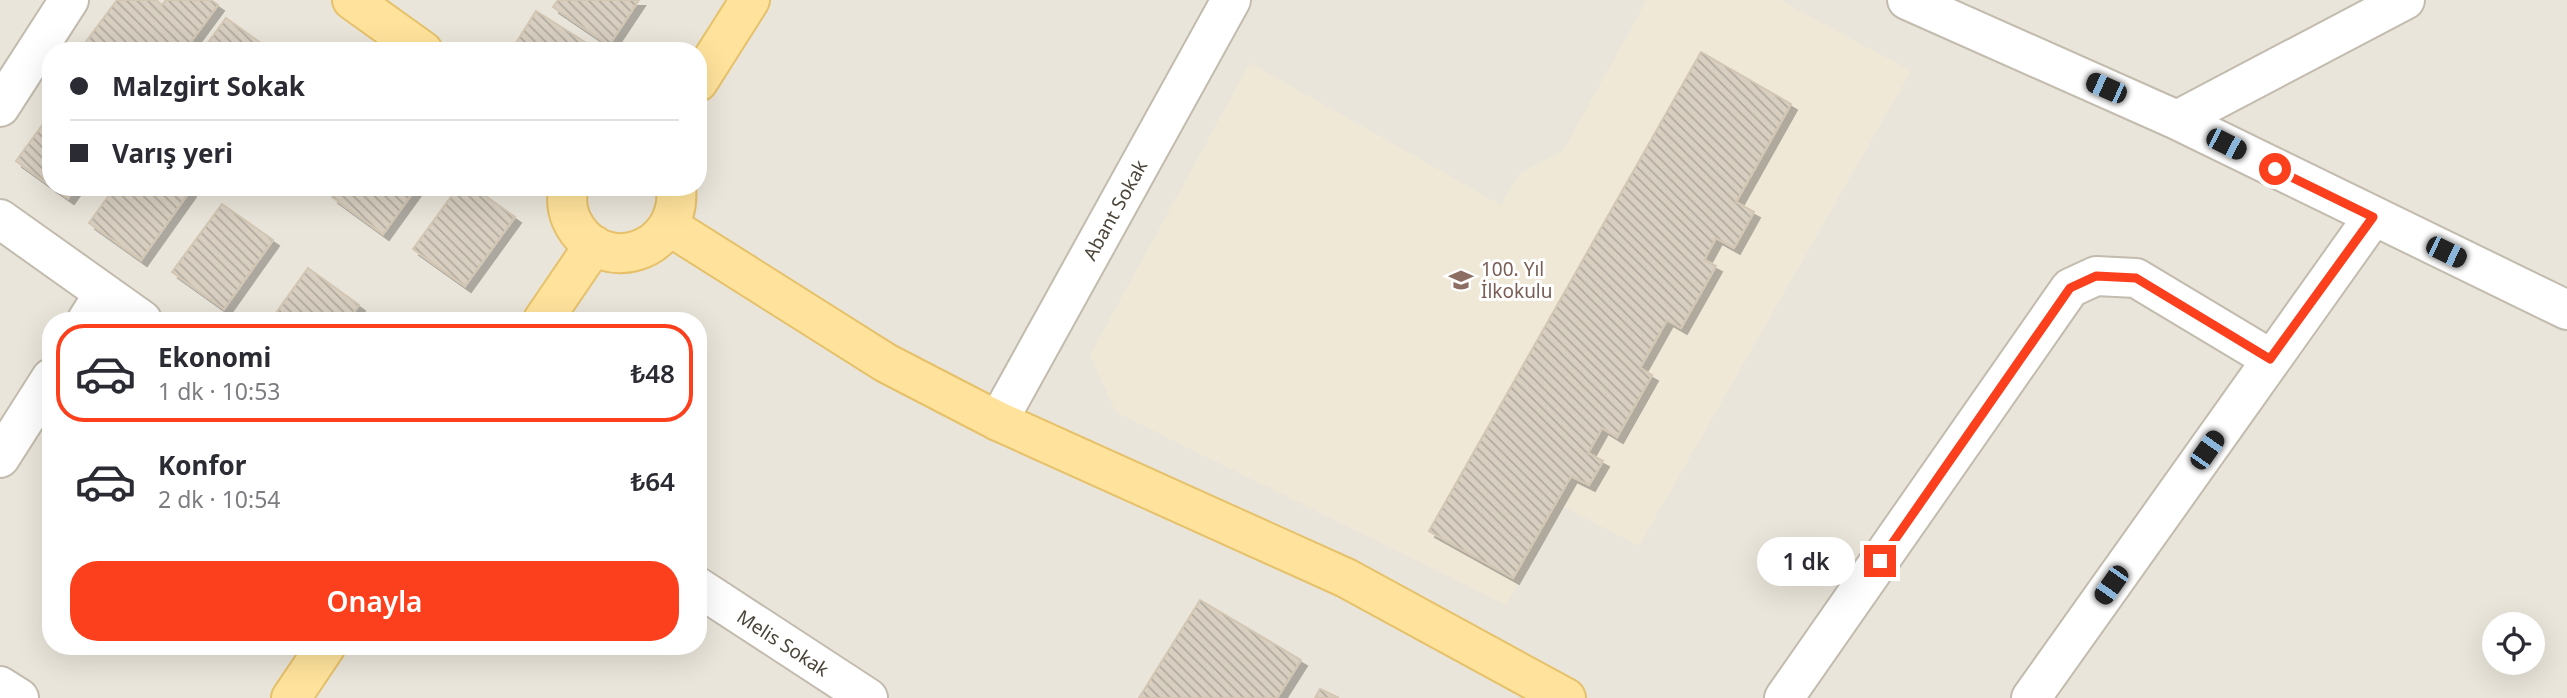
<!DOCTYPE html>
<html lang="tr">
<meta charset="utf-8">
<style>
body{margin:0;font-family:"Noto Sans",sans-serif;background:#f2f2f3;color:#2b2b33;height:100vh;display:flex;flex-direction:column;font-size:26px;white-space:nowrap}
*{box-sizing:border-box;margin:0}
p{font-size:23px;color:#7c7c81}
.icon{flex:none;width:38px;height:38px;fill:none;stroke:currentColor;stroke-width:2;stroke-linecap:round;stroke-linejoin:round}
.map{position:relative;flex:1;overflow:hidden}
.drawer{position:absolute;left:42px;top:312px;width:665px;height:343px;display:flex;flex-direction:column;background:#fff;border-radius:28px;box-shadow:0 7px 28px #0002}
.drawer>*{flex:none}
.guide{position:absolute;left:42px;top:42px;width:665px;height:154px;border-radius:28px;box-shadow:0 7px 28px #0002;display:grid;align-content:center;height:154px;padding:0 28px;background:#fff}
.tools{position:absolute;left:2482px;top:612px;display:grid;gap:14px}
.tools a{display:grid;place-items:center;width:63px;height:63px;border-radius:50%;background:#fff;box-shadow:0 7px 28px #0002;font-size:35px}
.end{position:absolute;width:32px;height:32px;margin:-16px;border:9px solid #fc3f1d;background:#fff;box-shadow:0 0 0 4px #fff}
.from{border-radius:50%}
.bubble{position:absolute;height:49px;border-radius:24px;background:#fff;box-shadow:0 7px 28px #0002;font-size:23px;font-weight:600;line-height:49px;text-align:center}
.car{position:absolute;width:21px;height:42px;margin:-21px -10px;border-radius:9px;box-shadow:0 0 5px 2px #0007;background:linear-gradient(#222 24%,#8ab4d8 0 40%,#222 0 76%,#8ab4d8 0 86%,#222 0)}
.guide b{display:flex;align-items:center;gap:24px;height:66px;font-size:26px}
.guide b+b{border-top:2px solid #e1e1e2}
.guide i{width:18px;height:18px;background:#2b2b33}
ul{padding:12px 0 0;list-style:none}
li{display:flex;align-items:center;gap:21px;height:98px;margin:0 14px 10px;padding:0 14px;border:4px solid transparent;border-radius:28px}
li div{flex:1}
li b{display:block;font-size:26px}
li em{font-style:normal;font-weight:600}
li.active{border-color:#fc3f1d}
li>.icon{width:63px;height:63px;stroke-width:1.5}
.primary-button{display:flex;gap:14px;margin-top:auto;padding:14px 28px}
.primary-button a{flex:1;height:80px;border-radius:28px;background:#fc3f1d;color:#fff;font-size:28px;font-weight:600;line-height:80px;text-align:center}
.map>svg:first-child{display:block}
</style>
<div class="map">
<svg width="2567" height="698" viewBox="0 0 2567 698">
<defs>
<pattern id="building-back-hatch" width="6" height="6" patternUnits="userSpaceOnUse" patternTransform="scale(1.75)"><rect width="6" height="6" fill="#d8cfc1"/><path d="M-1 5l2 2M0 0l6 6M5-1l2 2" fill="none" stroke="#b1aa9e"/></pattern>
<filter id="shadow"><feDropShadow dx="6" dy="6" stdDeviation="0" flood-color="#0004"/></filter>
</defs>
<rect width="100%" height="100%" fill="#f6f3ec"/>
<!-- residential -->
<path fill="#eae5da" fill-rule="evenodd" d="M0 0H2567V698H0ZM51 51H698V187H51ZM51 320H698V646H51ZM2494 625H2532V663H2494Z"/>
<!-- education -->
<path fill="#efe8d6" d="M1647 0H1780L1911 71 1639 546 1564 507 1506 605 1116 412 1090 355 1250 63 1501 205 1520 173 1563 151Z"/>
<!-- building -->
<path fill="url(#building-back-hatch)" stroke="#d3c7b4" stroke-width="2" filter="url(#shadow)" d="M117 0H156L162 5 166 0H211L218 5 184 51H79Z
M558 0H639L609 45 553 7Z
M536 11 599 51H511Z
M226 18 272 51H202Z
M1701 52 1791 104 1736 202 1754 212 1734 248 1716 238 1704 260 1716 266 1681 328 1667 320 1640 368 1652 375 1617 437 1602 428 1588 453 1603 461 1589 485 1571 476 1513 578 1429 531Z
M51 113V186L16 161Z
M52 187H76L68 198Z
M115 187H185L190 191 141 260 89 223Z
M338 187H417L383 234 332 197Z
M458 187H473L515 217 465 286 413 249Z
M222 204 273 240 224 309 172 272Z
M308 268 359 305 348 320H271Z
M1200 600 1301 660 1277 698H1139Z
M1320 689 1339 698H1315Z"/>
<g fill="none" stroke-linecap="round" stroke-linejoin="round">
<!-- minor casing -->
<g stroke="#c2bbae" stroke-width="42">
<path id="minor" d="M1907 0 2177 120 2567 310
M0 107 69 0
M2177 120 2405 0
M0 219 142 320
M87 320 104 293
M998 421 1231 0
M0 458 51 378
M698 587 868 698
M0 686 19 698
M1784 698 2070 288 2096 276 2136 278 2271 359
M2031 698 2373 217"/>
</g>
<!-- major casing -->
<g stroke="#e6c16a" stroke-width="42">
<path id="major" d="M352 0 423 51
M698 82 750 0
M569 187C566 197 567 209 571 219 599 280 683 253 676 187
M669 226 886 363 998 421 1346 578 1566 698
M543 320 594 245
M291 698 326 646"/>
</g>
<!-- minor -->
<use href="#minor" stroke="#fff" stroke-width="38"/>
<!-- major -->
<use href="#major" stroke="#ffe39c" stroke-width="38"/>
</g>
<g fill="none" stroke-linecap="round" stroke-linejoin="round">
<!-- route -->
<path stroke="#fc3f1d" stroke-width="9" d="M1880 561 2070 288 2096 276 2136 278 2270 359 2373 217 2275 169"/>
</g>
<!-- icons -->
<defs>
<g id="school-bare" transform="scale(1.89)"><path d="M0-5L7-2L0 1L-7-2ZM-4 1L0 2.5L4 1V4Q0 6-4 4Z" fill="#8d6e63" stroke="#fff" stroke-width="2.5" paint-order="stroke"/></g>
</defs>
<g fill-rule="evenodd">
<use href="#school-bare" x="1461" y="280"/>
</g>
<g text-anchor="middle" stroke-width="6" stroke-linejoin="round" paint-order="stroke">
<!-- street labels -->
<g font-size="19" fill="#4b4439" stroke="#fff">
<text transform="translate(1115 210) rotate(-61)" y="7">Abant Sokak</text>
<text transform="translate(783 643) rotate(33)" y="7">Melis Sokak</text>
</g>
<!-- education labels -->
<g font-size="19" fill="#785e54" stroke="#fff" text-anchor="start">
<text x="1481" y="276">100. Yıl<tspan x="1481" dy="22">İlkokulu</tspan></text>
</g>
</g>
</svg>
<div class="tools">
<a><svg class="icon" aria-label="locate" viewBox="0 0 24 24"><circle cx="12" cy="12" r="6"/><path d="M12 2v4M12 18v4M2 12h4M18 12h4"/></svg></a>
</div>
<i class="end from" style="left:2275px;top:169px"></i>
<i class="end" style="left:1880px;top:561px"></i>
<div class="bubble" style="left:1757px;top:537px;width:98px">1 dk</div>
<i class="car" style="left:2106px;top:88px;rotate:294deg"></i>
<i class="car" style="left:2226px;top:144px;rotate:117deg"></i>
<i class="car" style="left:2446px;top:252px;rotate:116deg"></i>
<i class="car" style="left:2207px;top:450px;rotate:35deg"></i>
<i class="car" style="left:2111px;top:585px;rotate:215deg"></i>
<div class="guide">
<b><i class="from"></i>Malzgirt Sokak</b>
<b><i></i>Varış yeri</b>
</div>
<section class="drawer">
<ul>
<li class="active"><svg class="icon" aria-label="car" viewBox="0 0 24 24"><path d="M5 17H2v-5l4-1 3-4h7l3 4 3 1v5h-3M9 17h6M6 11h13"/><circle cx="7" cy="17" r="2"/><circle cx="17" cy="17" r="2"/></svg><div><b>Ekonomi</b><p>1 dk · 10:53</p></div><em>₺48</em></li>
<li><svg class="icon" aria-label="car" viewBox="0 0 24 24"><path d="M5 17H2v-5l4-1 3-4h7l3 4 3 1v5h-3M9 17h6M6 11h13"/><circle cx="7" cy="17" r="2"/><circle cx="17" cy="17" r="2"/></svg><div><b>Konfor</b><p>2 dk · 10:54</p></div><em>₺64</em></li>
</ul>
<div class="primary-button"><a>Onayla</a></div>
</section>
</div>
